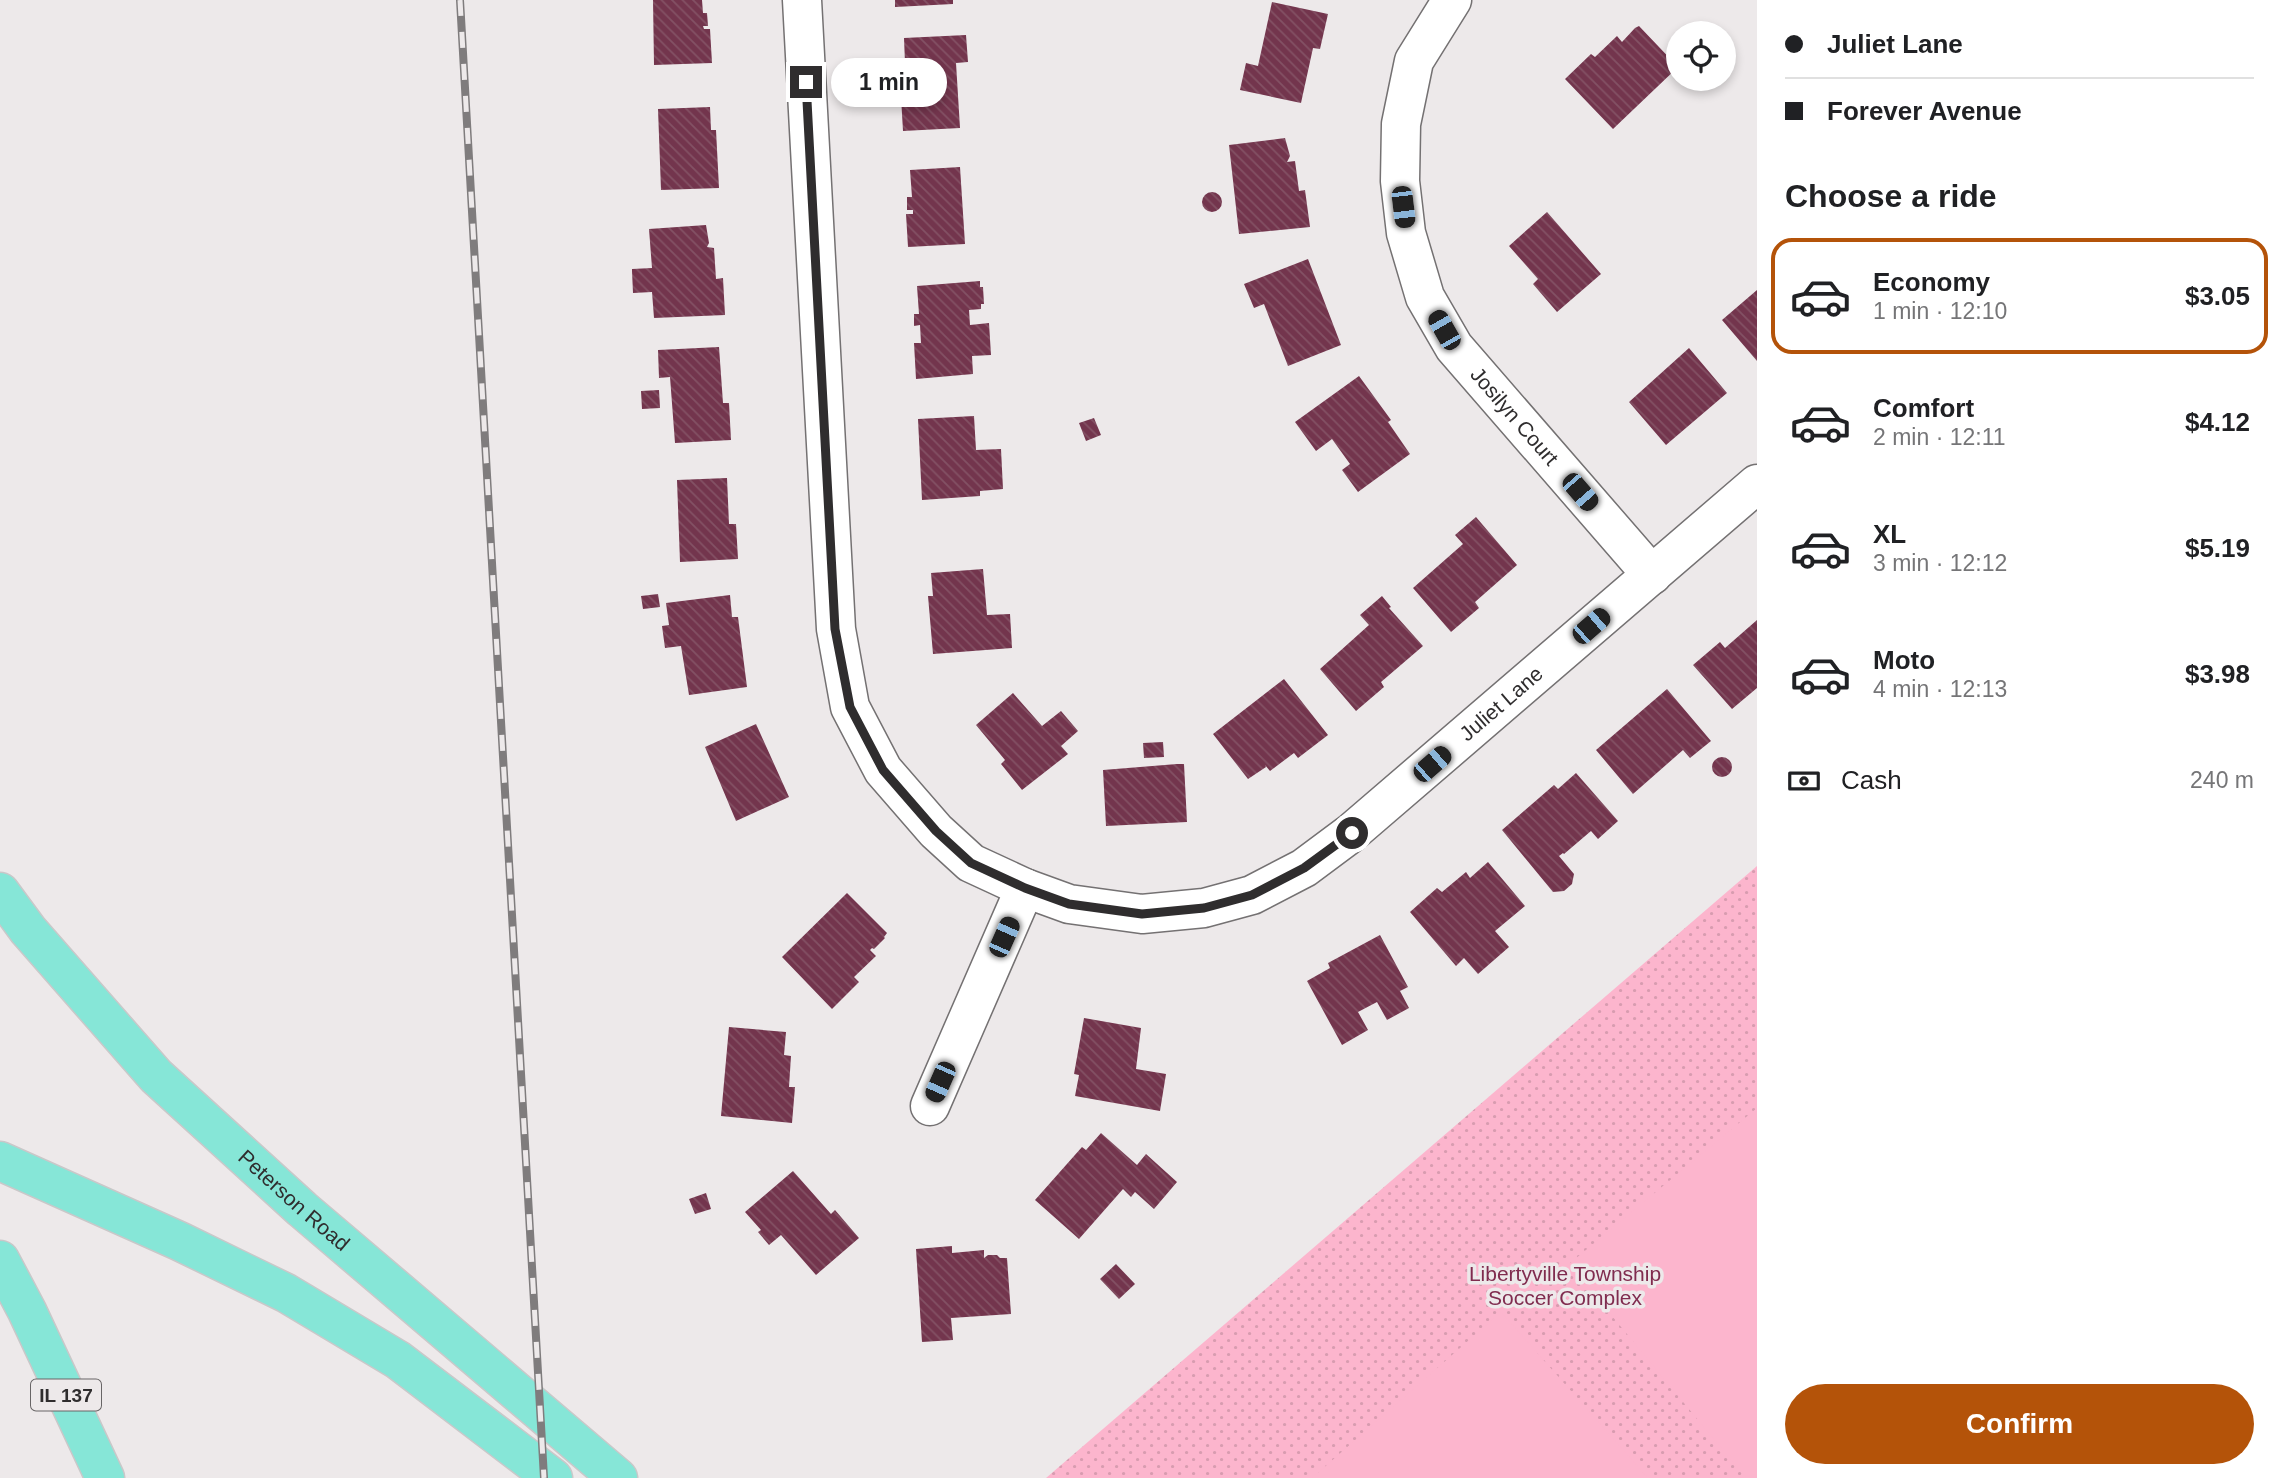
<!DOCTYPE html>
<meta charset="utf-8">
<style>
body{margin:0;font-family:Arial,sans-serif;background:#f6f6f6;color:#202124;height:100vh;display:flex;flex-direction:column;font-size:26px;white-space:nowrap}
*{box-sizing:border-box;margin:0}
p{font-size:23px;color:#757577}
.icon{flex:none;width:38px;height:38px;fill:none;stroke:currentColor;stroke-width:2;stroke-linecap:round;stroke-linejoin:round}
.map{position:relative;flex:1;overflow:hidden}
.sheet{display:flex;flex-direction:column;background:#fff;width:525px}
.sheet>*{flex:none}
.top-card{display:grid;align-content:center;height:154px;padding:0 28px;background:#fff}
.fabs{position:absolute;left:1666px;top:21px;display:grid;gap:14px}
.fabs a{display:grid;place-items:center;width:70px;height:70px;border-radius:50%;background:#fff;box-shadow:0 4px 10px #0003;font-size:35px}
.end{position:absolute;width:32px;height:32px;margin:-16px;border:9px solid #2f2d2e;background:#fff;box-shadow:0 0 0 4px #fff}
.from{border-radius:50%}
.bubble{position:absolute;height:49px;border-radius:24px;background:#fff;box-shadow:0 4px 10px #0003;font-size:23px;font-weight:600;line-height:49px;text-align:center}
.car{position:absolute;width:21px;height:42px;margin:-21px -10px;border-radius:9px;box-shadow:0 0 5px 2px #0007;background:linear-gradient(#222 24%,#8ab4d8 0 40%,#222 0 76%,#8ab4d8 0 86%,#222 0)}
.top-card b{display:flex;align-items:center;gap:24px;height:66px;font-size:26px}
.top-card b+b{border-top:2px solid #e0e0e0}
.top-card i{width:18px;height:18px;background:#202124}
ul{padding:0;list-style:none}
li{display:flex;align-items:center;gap:21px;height:116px;margin:0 14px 10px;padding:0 14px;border:4px solid transparent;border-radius:21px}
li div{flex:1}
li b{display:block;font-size:26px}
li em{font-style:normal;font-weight:600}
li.selected{border-color:#b45309}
li>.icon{width:63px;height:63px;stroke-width:1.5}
h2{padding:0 28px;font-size:32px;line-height:84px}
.pay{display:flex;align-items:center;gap:18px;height:77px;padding:0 28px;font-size:26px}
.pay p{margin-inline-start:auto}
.primary-button{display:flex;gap:14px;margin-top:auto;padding:14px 28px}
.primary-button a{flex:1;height:80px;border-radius:42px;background:#b45309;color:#fff;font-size:28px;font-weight:600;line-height:80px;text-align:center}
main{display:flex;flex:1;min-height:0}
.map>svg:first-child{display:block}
</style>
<main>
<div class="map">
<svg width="1757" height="1478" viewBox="0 0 1757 1478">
<defs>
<pattern id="green-dots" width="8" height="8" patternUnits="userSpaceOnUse" patternTransform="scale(1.75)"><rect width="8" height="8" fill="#fcb5cd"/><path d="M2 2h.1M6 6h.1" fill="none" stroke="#d89cb0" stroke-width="1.8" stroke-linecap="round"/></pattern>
<pattern id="building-back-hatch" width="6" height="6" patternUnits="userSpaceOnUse" patternTransform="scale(1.75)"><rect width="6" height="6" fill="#73354d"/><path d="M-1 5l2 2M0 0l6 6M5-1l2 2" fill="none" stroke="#835164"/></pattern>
</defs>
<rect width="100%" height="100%" fill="#ede9ea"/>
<!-- green -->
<path fill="url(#green-dots)" d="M1757 866V1478H1046Z"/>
<!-- pitch -->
<path fill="#fcb5cd" d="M1757 1108V1478H1746L1569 1264Z
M1501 1312 1648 1478H1312Z"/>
<!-- building -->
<path fill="url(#building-back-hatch)" d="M653 0H702L703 13H707L708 26H703L704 29H710L712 63 654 65Z
M895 0H953V4L895 7Z
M1272 2 1328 14 1320 49 1313 48 1301 103 1240 90 1246 63 1258 66Z
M1639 26 1678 67 1613 129 1565 79 1591 54 1595 57 1617 36 1622 42 1635 28Z
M966 35 968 62 956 63 960 128 903 131 901 97 907 96 906 80H902L901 69V64L905 63 904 38Z
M710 107 711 130H716L719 188 661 190 658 109Z
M1285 138 1290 156 1287 162 1295 161 1299 191 1305 190 1310 227 1239 234 1229 145Z
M960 167 965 244 908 247 906 214H913V210H907V197H912L910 170Z
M1202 202a10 10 0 1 1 20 0a10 10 0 1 1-20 0Z
M1547 212 1601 274 1557 312 1533 284 1538 279 1509 246Z
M706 225 709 243 707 247 714 248 716 279 723 278 725 315 654 318 652 292 633 293 632 271V269L652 268 649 229Z
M1308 259 1341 345 1288 366 1264 304 1254 308 1244 284Z
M980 281V287H983L984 304H981V309L969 310 970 325 989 323 991 355 972 356 973 374 916 379 914 343H921L920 325 914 326V314H919L917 286Z
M1757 290V361L1722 320Z
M719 347 723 403H729L731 440 675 443 670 377 659 378 658 350Z
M1689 348 1727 393 1666 445 1629 402Z
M1359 376 1391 420 1388 422 1410 454 1358 492 1342 470 1350 464 1332 439 1316 451 1295 422Z
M659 390 660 408 642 409 641 391Z
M974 416 976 450 1001 449 1003 489 980 491V496L922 500 918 419Z
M1094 418 1101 435 1086 441 1079 423Z
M727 478 729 524H736L738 559 680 562 677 480Z
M1476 517 1517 565 1475 602 1479 608 1451 632 1413 588 1463 544 1455 535Z
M983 569 987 615 1010 614 1012 648 933 654 928 596H933L931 573Z
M658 594 660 607 643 609 641 596Z
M730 595 732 617H738L747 687 689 695 681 646 665 648 662 626 669 625 666 603Z
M1382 596 1391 607 1389 608 1423 646 1381 682 1384 687 1356 711 1320 669 1369 625 1360 615Z
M1757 620V688L1732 709 1693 665 1720 642 1725 648Z
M1284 679 1328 735 1298 758 1294 753 1270 771 1265 765 1266 767 1248 779 1213 734Z
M1667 689 1711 741 1690 758 1683 750 1633 794 1596 750Z
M1013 693 1042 726 1061 711 1078 731 1061 746 1068 754 1022 790 1001 764 1005 760 976 725Z
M756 724 789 797 736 821 705 747Z
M1163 742 1164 757 1144 758 1143 743Z
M1712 767a10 10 0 1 1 20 0a10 10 0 1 1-20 0Z
M1177 764H1184L1187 822 1106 826 1103 770Z
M1576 773 1618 821 1598 839 1591 831 1564 854 1563 853 1559 856 1574 874 1572 884 1564 891 1553 892 1502 830 1554 785 1558 789Z
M1488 862 1525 906 1495 931 1509 947 1478 974 1464 958 1456 966 1410 912 1437 888 1442 892 1466 872 1470 878Z
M847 893 887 933 884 937 885 938 874 949 872 948 870 950 876 956 854 977 859 982 832 1009 782 957Z
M1380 935 1408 987 1400 991 1409 1008 1387 1020 1377 1002 1358 1012 1368 1030 1342 1045 1307 981 1330 968 1328 963Z
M1084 1018 1141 1028 1136 1069 1166 1074 1160 1111 1075 1096 1079 1075 1074 1074Z
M729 1027 786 1032 784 1055 791 1056 789 1087H795L792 1123 721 1116Z
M1101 1133 1137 1165 1146 1154 1177 1182 1154 1209 1135 1192 1131 1197 1123 1189 1079 1239 1035 1200 1082 1147 1086 1150Z
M793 1171 831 1214 835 1210 859 1238 816 1275 781 1235 769 1245 758 1232 761 1230 745 1212Z
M706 1193 711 1209 695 1214 689 1199Z
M952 1246V1253L984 1250V1258L988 1255H997L1000 1258H1007L1011 1314 951 1318 953 1340 922 1342 916 1249Z
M1116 1264 1135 1284 1119 1299 1100 1279Z"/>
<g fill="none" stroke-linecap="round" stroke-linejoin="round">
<!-- minor casing -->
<g stroke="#747172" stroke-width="41">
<g id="minor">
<path id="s1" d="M802 0 836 629 850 707 883 770 936 831 971 863 1025 888 1069 904 1142 914 1204 908 1252 895 1304 868 1351 833 1757 484"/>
<path id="s2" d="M1452 0 1414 61 1401 124 1400 181 1406 233 1425 297 1454 347 1652 575"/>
<path d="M930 1106 1025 888"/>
</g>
</g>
<!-- major casing -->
<g stroke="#c9c8c9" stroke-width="41">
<g id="major">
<path id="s3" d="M0 892 28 930 156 1076 302 1209 618 1478"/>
<path d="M0 1161 179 1241 286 1293 398 1360 553 1478"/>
<path d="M0 1260 27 1311 105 1478"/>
</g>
</g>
<!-- minor -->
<use href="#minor" stroke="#fff" stroke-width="38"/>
<!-- major -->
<use href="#major" stroke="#86e6d7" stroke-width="38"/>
<!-- rail casing -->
<g stroke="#7f7c7d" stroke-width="8">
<path id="rail" d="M460 0 544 1478"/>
</g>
<!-- rail -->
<use href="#rail" stroke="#ede9ea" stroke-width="5" stroke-dasharray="16" stroke-linecap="butt"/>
</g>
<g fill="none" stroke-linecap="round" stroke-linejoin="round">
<!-- route -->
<path stroke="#2f2d2e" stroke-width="9" d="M806 82 835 629 850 707 883 770 936 831 971 863 1025 888 1069 904 1142 914 1204 908 1252 895 1304 868 1352 833"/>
</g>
<g text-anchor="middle" stroke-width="7" stroke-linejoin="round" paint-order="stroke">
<!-- shield labels -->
<rect fill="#ede9ea" stroke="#686566" stroke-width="2" x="31" y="1379.5" width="70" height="31" rx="5"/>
<g font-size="19" font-weight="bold" fill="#2f2d2e">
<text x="66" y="1402">IL 137</text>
</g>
<!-- street labels -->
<g font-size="21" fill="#2f2d2e" stroke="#ede9ea">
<text dy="7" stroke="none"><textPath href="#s2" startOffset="462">Josilyn Court</textPath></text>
<text dy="7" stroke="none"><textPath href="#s1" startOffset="1516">Juliet Lane</textPath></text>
<text dy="7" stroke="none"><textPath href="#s3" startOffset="427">Peterson Road</textPath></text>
</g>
<!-- park labels -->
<g font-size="21" fill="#802c4f" stroke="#ede9ea">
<text x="1565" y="1281">Libertyville Township<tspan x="1565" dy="24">Soccer Complex</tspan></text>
</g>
</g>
</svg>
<div class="fabs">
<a><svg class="icon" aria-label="locate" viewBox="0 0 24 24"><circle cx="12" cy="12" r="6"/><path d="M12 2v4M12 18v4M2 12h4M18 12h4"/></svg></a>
</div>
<i class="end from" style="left:1352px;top:833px"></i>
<i class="end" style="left:806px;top:82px"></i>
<div class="bubble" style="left:831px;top:58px;width:116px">1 min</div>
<i class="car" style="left:1403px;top:207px;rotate:173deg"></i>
<i class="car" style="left:1444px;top:330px;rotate:330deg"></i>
<i class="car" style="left:1580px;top:492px;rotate:139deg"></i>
<i class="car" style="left:1591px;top:626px;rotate:49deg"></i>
<i class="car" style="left:1432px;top:764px;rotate:49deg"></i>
<i class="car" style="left:1004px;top:937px;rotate:24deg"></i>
<i class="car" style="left:940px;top:1082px;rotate:204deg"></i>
</div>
<section class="sheet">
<div class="top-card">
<b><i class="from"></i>Juliet Lane</b>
<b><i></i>Forever Avenue</b>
</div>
<h2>Choose a ride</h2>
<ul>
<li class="selected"><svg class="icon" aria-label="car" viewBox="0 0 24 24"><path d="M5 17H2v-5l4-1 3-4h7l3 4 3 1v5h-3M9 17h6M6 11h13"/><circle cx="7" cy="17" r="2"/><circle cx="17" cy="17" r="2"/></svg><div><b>Economy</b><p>1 min · 12:10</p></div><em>$3.05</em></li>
<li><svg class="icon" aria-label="car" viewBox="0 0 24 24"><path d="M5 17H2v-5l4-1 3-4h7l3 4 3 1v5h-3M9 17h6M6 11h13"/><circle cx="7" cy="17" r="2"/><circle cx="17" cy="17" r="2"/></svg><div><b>Comfort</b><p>2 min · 12:11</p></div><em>$4.12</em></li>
<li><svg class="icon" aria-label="car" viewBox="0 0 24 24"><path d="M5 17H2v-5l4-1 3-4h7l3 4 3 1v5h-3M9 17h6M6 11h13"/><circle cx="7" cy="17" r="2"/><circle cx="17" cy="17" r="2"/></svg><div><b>XL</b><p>3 min · 12:12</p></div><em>$5.19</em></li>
<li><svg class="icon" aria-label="car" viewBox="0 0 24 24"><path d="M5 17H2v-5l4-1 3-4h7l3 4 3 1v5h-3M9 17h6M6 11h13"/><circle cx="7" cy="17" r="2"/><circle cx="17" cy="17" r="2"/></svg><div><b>Moto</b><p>4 min · 12:13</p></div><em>$3.98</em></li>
</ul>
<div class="pay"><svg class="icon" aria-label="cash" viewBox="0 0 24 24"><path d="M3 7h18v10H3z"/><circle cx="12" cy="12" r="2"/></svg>Cash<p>240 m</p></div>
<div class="primary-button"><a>Confirm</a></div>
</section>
</main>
